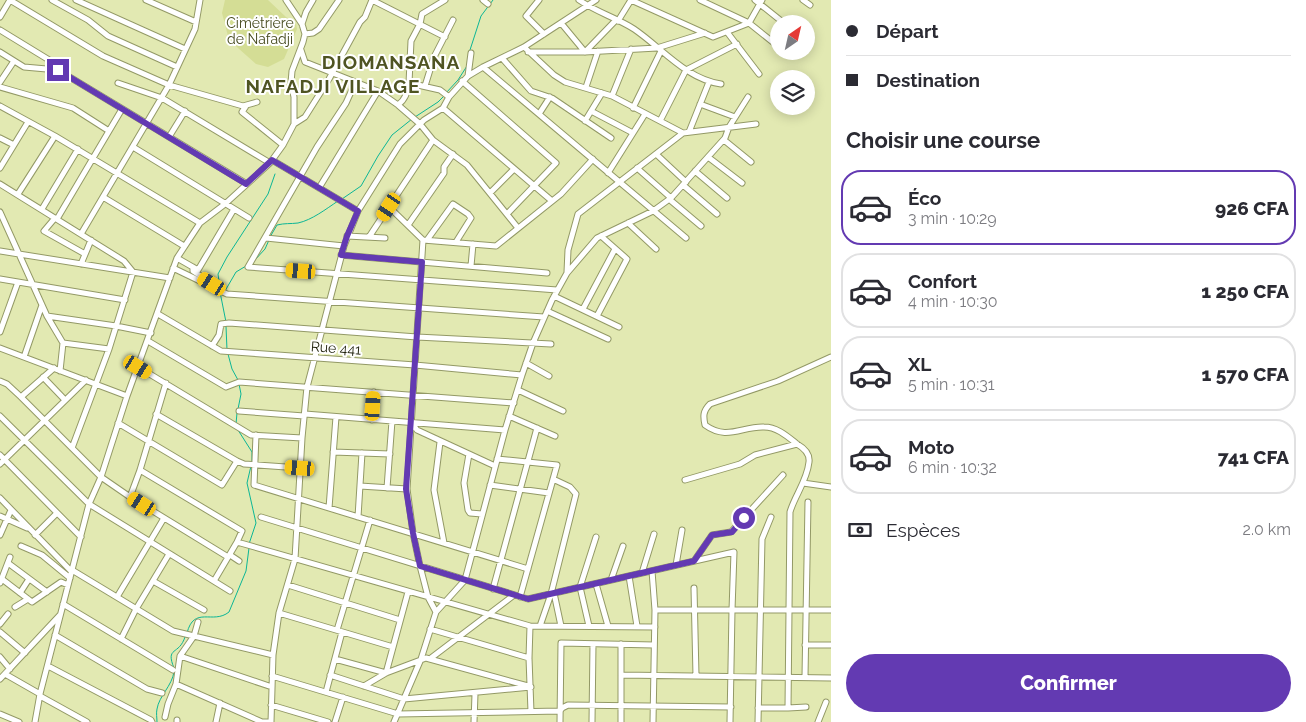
<!DOCTYPE html>
<html lang="fr">
<meta charset="utf-8">
<style>
body{margin:0;font-family:Raleway,sans-serif;background:#f7f7f7;color:#2b2b33;height:100vh;display:flex;flex-direction:column;font-size:19px;white-space:nowrap}
*{box-sizing:border-box;margin:0}
p{font-size:16px;color:#7c7c81}
.icon{flex:none;width:28px;height:28px;fill:none;stroke:currentColor;stroke-width:2;stroke-linecap:round;stroke-linejoin:round}
.map{position:relative;flex:1;overflow:hidden}
.side{display:flex;flex-direction:column;background:#fff;width:475px}
.side>*{flex:none}
.top-card{display:grid;align-content:center;height:110px;padding:0 15px;background:#fff}
.needle{width:32px;rotate:34deg}
.controls{position:absolute;left:770px;top:15px;display:grid;gap:10px}
.controls a{display:grid;place-items:center;width:45px;height:45px;border-radius:50%;background:#fff;box-shadow:0 2px 12px #0003;font-size:25px}
.end{position:absolute;width:22px;height:22px;margin:-11px;border:6px solid #633ab2;background:#fff;box-shadow:0 0 0 2px #fff}
.from{border-radius:50%}
.car{position:absolute;width:15px;height:30px;margin:-15px -8px;border-radius:6px;box-shadow:0 0 4px 1px #0007;background:linear-gradient(#f5c518 24%,#345 0 40%,#f5c518 0 76%,#345 0 86%,#f5c518 0)}
.top-card b{display:flex;align-items:center;gap:18px;height:48px;font-size:19px}
.top-card b+b{border-top:1px solid #e1e1e2}
.top-card i{width:12px;height:12px;background:#2b2b33}
ul{padding:0;list-style:none}
li{display:flex;align-items:center;gap:15px;height:75px;margin:0 10px 8px;padding:0 5px;border:2px solid #e1e1e2;border-radius:20px}
li div{flex:1}
li b{display:block;font-size:19px}
li em{font-style:normal;font-weight:800}
li.selected{border-color:#633ab2}
li>.icon{width:45px;height:45px;stroke-width:1.5}
h2{padding:0 15px;font-size:22px;line-height:60px}
.pay{display:flex;align-items:center;gap:12px;height:55px;padding:0 15px;font-size:19px}
.pay p{margin-inline-start:auto}
.button{display:flex;gap:10px;margin-top:auto;padding:10px 15px}
.button a{flex:1;height:58px;border-radius:30px;background:#633ab2;color:#fff;font-size:20px;font-weight:800;line-height:58px;text-align:center}
main{display:flex;flex:1;min-height:0}
.map>svg:first-child{display:block}
</style>
<main>
<div class="map">
<svg width="831" height="722" viewBox="0 0 831 722">
<rect width="100%" height="100%" fill="#e2e9b2"/>
<!-- green -->
<path fill="#d4dd95" d="M225 0H268L286 17 296 23 297 29 284 59 268 67 256 64 229 40 222 13Z"/>
<g fill="none" stroke-linecap="round" stroke-linejoin="round">
<!-- stream -->
<path stroke="#0cb696" stroke-width="1" d="M470 50 481 16 493 0
M446 93 458 80 467 66
M415 117 438 102 444 96
M342 199 361 186 378 156 392 135 412 119
M270 237 277 225C285 223 290 224 298 223 312 220 326 209 338 201
M254 261 265 249 269 240
M220 288 218 274 227 257 268 194 275 174
M225 291 236 272 246 266
M220 292 226 322
M226 326 227 350
M228 354 232 369 238 380
M238 409 241 394 239 384
M236 424 237 413
M238 430 252 452V462
M249 544 256 523 247 483 251 466
M187 633C194 605 213 625 229 612L246 571 249 548
M174 668C165 646 179 656 185 637
M157 722C157 718 156 713 157 709 159 696 172 686 174 672"/>
<!-- minor casing -->
<g stroke="#939966" stroke-width="7">
<path id="minor" d="M10 0 103 56 169 85 243 106 257 102
M52 0 88 20 108 36 177 67
M76 0 185 49
M146 0 196 22
M372 0 445 37
M445 0 422 14 420 24 411 41 409 83 440 90 449 97
M483 0 488 4
M539 0 526 16 544 34
M579 0C596 12 617 18 634 29 662 48 686 79 721 84
M631 0 713 37 749 23 762 0
M700 0 749 23 779 47
M755 0 785 24
M803 0 810 5
M0 17 10 0
M618 21 631 0
M561 23 585 52 616 20
M302 24 306 12 313 0
M0 30 54 63
M727 32 759 74
M305 34 313 33 319 29 339 0
M524 47 554 75 565 82 612 96 683 133
M301 50 305 62 378 91 398 105 420 124 433 140 467 165 518 228
M0 52 24 67 58 70 247 184
M528 52H585L657 48 705 33
M502 58 531 91 552 98 611 138
M483 67 686 238
M468 76 471 53
M462 81 556 163 507 214
M0 82 14 61
M118 83 162 98 270 163
M355 83 346 103 317 147 248 267 557 290
M425 86 434 57 453 20
M0 87 73 108 109 131
M586 87 598 51
M612 96 631 49
M700 104 735 117
M398 105C406 99 407 92 409 83
M0 106 55 136 200 223
M246 106 242 112 283 145
M443 108 552 201
M633 108 661 51
M591 111 633 133
M539 114 550 97
M585 121 602 93
M660 121 686 70 737 44
M294 124 305 117 329 79 360 22 365 17 372 0
M689 132 709 82
M169 137 185 111
M0 138 14 145
M724 140 751 162
M133 147 249 218
M656 154 686 182
M708 157 742 183
M272 160 358 211
M0 168 28 122
M637 168 671 198
M695 171 727 198
M608 173 645 114
M0 184 124 261 133 272 109 349 72 448
M683 185 717 214
M319 188 378 91
M490 193 514 169
M18 194 55 136
M103 197 184 246
M669 199 701 226
M389 207 423 240 496 246 561 194 593 159
M42 209 78 149
M0 212 47 316 63 343 60 371
M55 218 44 231 85 254
M57 219 122 109
M628 223 656 249
M408 225 444 173V167L453 154
M81 234 169 85 195 29 200 0
M347 236 385 238
M369 237 433 140
M266 238 344 246
M423 240 407 489 413 533 420 566 428 597 436 612
M427 240 453 204 468 214 471 218 456 242
M0 251 170 278
M341 255 547 273
M177 258 198 270 234 209
M81 264 91 240
M471 266 473 244
M193 267V271L208 281
M173 268 227 294 544 317
M567 272 568 250 578 214 683 133 756 124
M0 279 125 300
M554 296 619 327
M583 309 615 249
M547 311 608 339
M158 314 221 351 415 365 522 375
M47 316 116 326 151 333
M597 316 627 259 601 236
M0 332 18 282
M148 341 226 387 239 382 514 403
M63 343 109 349
M212 346 219 335 221 324 229 323 417 337 551 344
M0 348 127 396
M24 357 42 305
M526 363 549 376
M138 367 251 435 302 438
M43 377 65 400
M0 381 7 384 21 397 101 477 130 497 228 557
M518 390 563 411
M21 397 54 368
M239 411 304 416
M156 414 237 461 244 464 300 468
M305 414 505 430
M0 416 89 504 230 591
M509 416 555 436
M372 420 374 392
M411 422 417 430 495 466
M118 423 222 485 237 461
M256 435 254 485 528 569
M440 442 434 490 444 543
M333 452 390 454
M469 454 464 483 468 510 470 513 482 514
M0 455 81 537
M497 459 557 465 520 597
M0 464 86 380
M140 470 242 531 237 542 214 581
M685 480 740 464 755 455 797 444
M803 483 831 487
M490 485 549 493
M360 486 407 489
M387 488 392 421
M130 497 140 470 166 383
M0 498 72 572
M329 508 336 417
M0 516 27 528
M261 517 528 599 734 552 732 610 730 722
M358 517 362 453
M0 535 11 510
M35 535 57 513
M237 542 530 626 655 627
M21 546 42 555 70 578
M230 555 239 561
M694 561 712 535 731 532 783 475
M8 563 47 592
M676 565 682 530
M72 570 173 631 273 655
M652 571 655 610 653 722
M642 573 654 534
M629 576 637 626
M2 579 32 602 61 582 68 585
M611 580 623 546
M153 581 204 610
M0 583 10 557
M596 584 608 626
M288 585 400 620
M694 588 696 676
M493 589 537 428
M20 593 29 579
M554 593 561 626
M117 597 164 518
M63 604 173 670
M15 607 28 599
M655 610H831
M279 613 393 647
M0 624 8 614
M530 626 529 658 531 712
M540 626 551 594 576 494 570 487 553 479
M589 626 580 587 596 537
M430 629 529 658
M337 630 370 520
M0 632 25 653
M55 635 147 689 162 693
M121 639 136 609 169 554
M805 645H831
M180 656 272 687
M0 657 10 669
M431 658 514 595
M335 659 386 673 408 592
M48 666 151 720 152 722
M5 674 40 694
M330 675 404 699 531 687
M621 675 831 678
M272 676 398 714 560 711 562 708 568 705 731 707
M805 677 808 502
M0 679 60 615
M176 684 262 722H271
M364 686 386 673 426 658 528 686
M326 692 342 632
M40 696 87 722
M271 705 328 722
M758 708H788L790 512C795 495 807 481 809 462 810 454 804 448 797 444 787 436 777 427 764 427 742 426 727 441 705 425 703 416 703 411 710 404L778 381 831 357
M788 708 806 707
M0 714 19 722
M165 717 168 704 176 684 180 656 194 636 198 622
M177 720V722
M35 722 40 694 89 504 101 477 127 396 177 258 200 223 225 204 270 163 283 145 294 124V97L291 83 292 71 303 42 305 34 302 24 286 0
M216 722 220 703
M271 722 273 655 279 613 295 559 302 438 307 387 344 246 358 211 400 144 424 120 443 108 449 97 468 76 483 67 524 47 596 0
M335 722 343 697
M394 722 421 659 436 612 465 580 505 430 522 375 533 343 552 300 567 273 597 238 653 211 671 198 725 138 729 127 748 97
M474 722 475 694
M560 722 561 643 654 645
M592 722 593 644
M621 722V644
M758 722 762 539 771 517
M818 722 826 702"/>
</g>
<!-- minor -->
<use href="#minor" stroke="#fff" stroke-width="5"/>
</g>
<g fill="none" stroke-linecap="round" stroke-linejoin="round">
<!-- route -->
<path stroke="#633ab2" stroke-width="6" d="M58 70 246 184 272 160 358 211 347 236 341 255 422 262 406 489 413 533 420 566 528 599 694 561 712 535 732 532 744 518"/>
</g>
<g text-anchor="middle" stroke-width="4" stroke-linejoin="round" paint-order="stroke">
<!-- park labels -->
<g font-size="14" fill="#464a1e" stroke="#fff">
<text x="260" y="28">Cimétrière<tspan x="260" dy="16">de Nafadji</tspan></text>
</g>
<!-- street labels -->
<g font-size="14" fill="#21230e" stroke="#fff">
<text transform="translate(336 348) rotate(4)" y="5">Rue 441</text>
</g>
<!-- district labels -->
<g font-size="19" font-weight="bold" letter-spacing="1" fill="#4f5422" stroke="#fff">
<text x="391" y="69">DIOMANSANA</text>
<text x="333" y="93">NAFADJI VILLAGE</text>
</g>
</g>
</svg>
<div class="controls">
<a><svg class="needle" viewBox="-14 -14 28 28"><path d="M0-13l5 13h-10z" fill="#e53935"/><path d="M0 13l5-13h-10z" fill="#7c7c81"/></svg></a>
<a><svg class="icon" aria-label="layers" viewBox="0 0 24 24"><path d="M12 4l9 5-9 5-9-5zM3 14l9 5 9-5"/></svg></a>
</div>
<i class="end from" style="left:744px;top:518px"></i>
<i class="end" style="left:58px;top:70px"></i>
<i class="car" style="left:389px;top:207px;rotate:213deg"></i>
<i class="car" style="left:301px;top:271px;rotate:274deg"></i>
<i class="car" style="left:212px;top:284px;rotate:301deg"></i>
<i class="car" style="left:138px;top:367px;rotate:121deg"></i>
<i class="car" style="left:373px;top:406px;rotate:4deg"></i>
<i class="car" style="left:300px;top:468px;rotate:274deg"></i>
<i class="car" style="left:142px;top:504px;rotate:302deg"></i>
</div>
<section class="side">
<div class="top-card">
<b><i class="from"></i>Départ</b>
<b><i></i>Destination</b>
</div>
<h2>Choisir une course</h2>
<ul>
<li class="selected"><svg class="icon" aria-label="car" viewBox="0 0 24 24"><path d="M5 17H2v-5l4-1 3-4h7l3 4 3 1v5h-3M9 17h6M6 11h13"/><circle cx="7" cy="17" r="2"/><circle cx="17" cy="17" r="2"/></svg><div><b>Éco</b><p>3 min · 10:29</p></div><em>926 CFA</em></li>
<li><svg class="icon" aria-label="car" viewBox="0 0 24 24"><path d="M5 17H2v-5l4-1 3-4h7l3 4 3 1v5h-3M9 17h6M6 11h13"/><circle cx="7" cy="17" r="2"/><circle cx="17" cy="17" r="2"/></svg><div><b>Confort</b><p>4 min · 10:30</p></div><em>1 250 CFA</em></li>
<li><svg class="icon" aria-label="car" viewBox="0 0 24 24"><path d="M5 17H2v-5l4-1 3-4h7l3 4 3 1v5h-3M9 17h6M6 11h13"/><circle cx="7" cy="17" r="2"/><circle cx="17" cy="17" r="2"/></svg><div><b>XL</b><p>5 min · 10:31</p></div><em>1 570 CFA</em></li>
<li><svg class="icon" aria-label="car" viewBox="0 0 24 24"><path d="M5 17H2v-5l4-1 3-4h7l3 4 3 1v5h-3M9 17h6M6 11h13"/><circle cx="7" cy="17" r="2"/><circle cx="17" cy="17" r="2"/></svg><div><b>Moto</b><p>6 min · 10:32</p></div><em>741 CFA</em></li>
</ul>
<div class="pay"><svg class="icon" aria-label="cash" viewBox="0 0 24 24"><path d="M3 7h18v10H3z"/><circle cx="12" cy="12" r="2"/></svg>Espèces<p>2.0 km</p></div>
<div class="button"><a>Confirmer</a></div>
</section>
</main>
